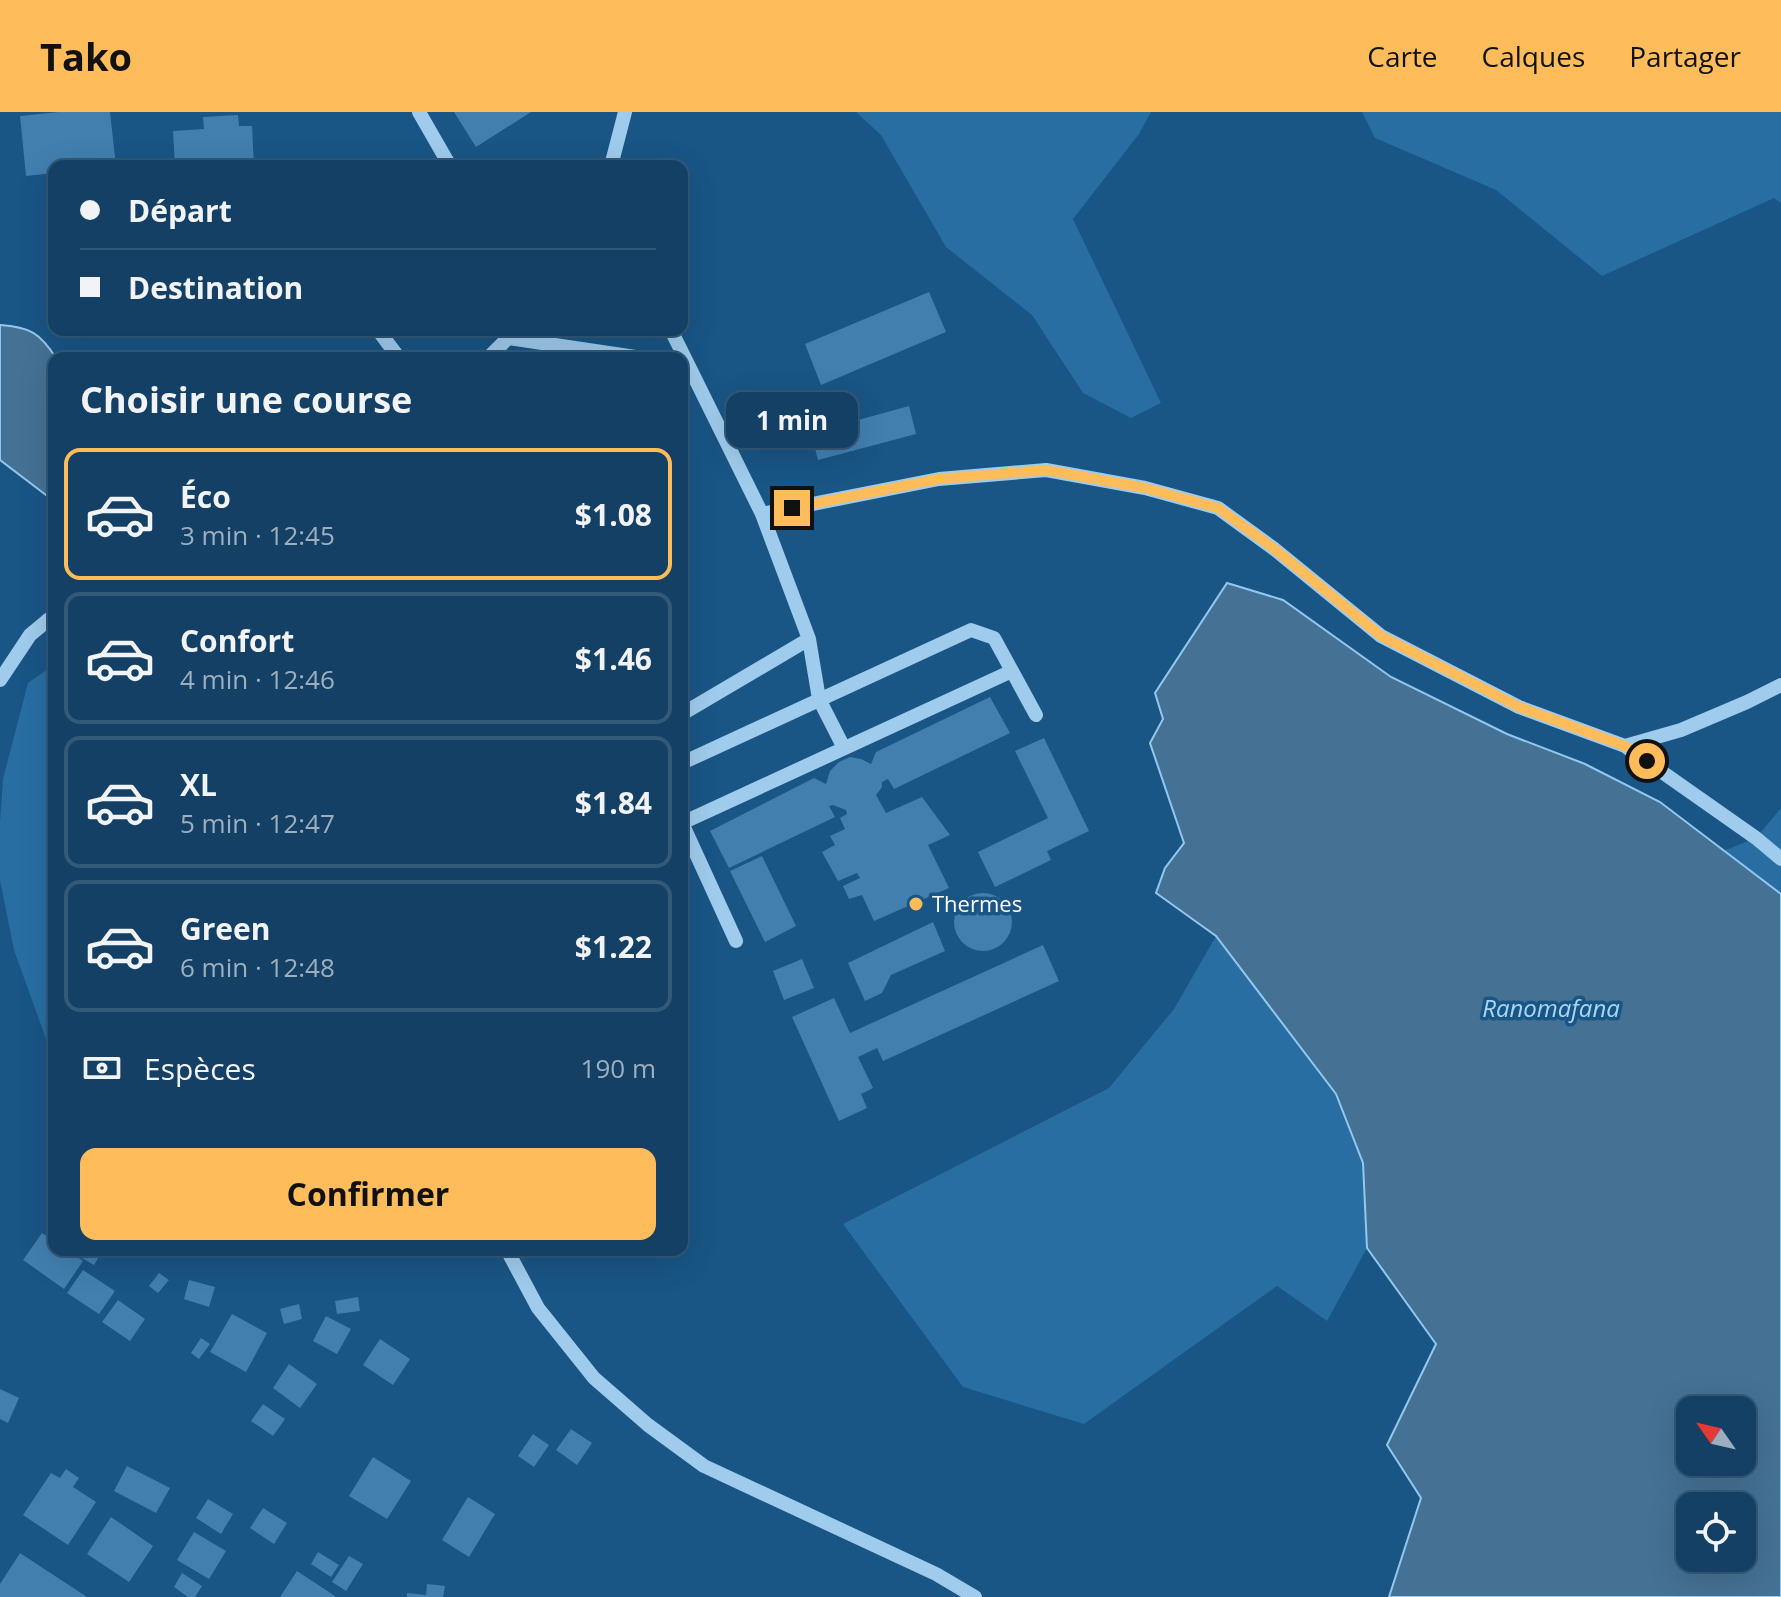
<!DOCTYPE html>
<html lang="fr">
<meta charset="utf-8">
<style>
body{margin:0;font-family:"Open Sans",sans-serif;background:#204b6d;color:#f1f3f6;height:100vh;display:flex;flex-direction:column;font-size:30px;white-space:nowrap}
*{box-sizing:border-box;margin:0}
p{font-size:26px;color:#9dafbf}
.icon{flex:none;width:44px;height:44px;fill:none;stroke:currentColor;stroke-width:2;stroke-linecap:round;stroke-linejoin:round}
.map{position:relative;flex:1;overflow:hidden}
.side{position:absolute;left:48px;top:240px;width:640px;height:904px;display:flex;flex-direction:column;background:#134064;border-radius:16px;box-shadow:0 8px 32px #0002,0 0 0 2px #325978}
.side>*{flex:none}
.guide{position:absolute;left:48px;top:48px;width:640px;height:176px;border-radius:16px;box-shadow:0 8px 32px #0002,0 0 0 2px #325978;display:grid;align-content:center;height:176px;padding:0 32px;background:#134064}
.needle{width:52px;rotate:304deg}
.controls{position:absolute;left:1676px;top:1284px;display:grid;gap:16px}
.controls a{display:grid;place-items:center;width:80px;height:80px;border-radius:16px;background:#134064;box-shadow:0 8px 32px #0002,0 0 0 2px #325978;font-size:40px}
.end{position:absolute;width:36px;height:36px;margin:-18px;border:10px solid #ffbc5a;background:#111;box-shadow:0 0 0 4px #111}
.from{border-radius:50%}
.bubble{position:absolute;height:56px;border-radius:16px;background:#134064;box-shadow:0 8px 32px #0002,0 0 0 2px #325978;font-size:26px;font-weight:700;line-height:56px;text-align:center}
.guide b{display:flex;align-items:center;gap:28px;height:76px;font-size:30px}
.guide b+b{border-top:2px solid #325978}
.guide i{width:20px;height:20px;background:#f1f3f6}
ul{padding:0;list-style:none}
li{display:flex;align-items:center;gap:24px;height:132px;margin:0 16px 12px;padding:0 16px;border:4px solid #325978;border-radius:16px}
li div{flex:1}
li b{display:block;font-size:30px}
li em{font-style:normal;font-weight:700}
li.on{border-color:#ffbc5a}
li>.icon{width:72px;height:72px;stroke-width:1.5}
h2{padding:0 32px;font-size:36px;line-height:96px}
.pay{display:flex;align-items:center;gap:20px;height:88px;padding:0 32px;font-size:30px}
.pay p{margin-inline-start:auto}
.primary-button{display:flex;gap:16px;margin-top:auto;padding:16px 32px}
.primary-button a{flex:1;height:92px;border-radius:16px;background:#ffbc5a;color:#111;font-size:32px;font-weight:700;line-height:92px;text-align:center}
header{display:flex;align-items:center;gap:48px;box-sizing:border-box;height:112px;padding:0 40px;background:#ffbc5a;color:#111}
header strong{font-size:38px}
nav{display:flex;gap:44px;margin-inline-start:auto;font-size:28px}
.map>svg:first-child{display:block}
</style>
<header>
<strong>Tako</strong>
<nav><a>Carte</a><a>Calques</a><a>Partager</a></nav>
</header>
<div class="map">
<svg width="1781" height="1485" viewBox="0 0 1781 1485">
<rect width="100%" height="100%" fill="#195585"/>
<!-- green -->
<path fill="#286ea3" d="M856 0H1151L1139 22 1073 107 1161 291 1131 306 1083 281 1032 203 946 135 881 23Z
M1362 0H1781V91L1774 86 1602 164 1496 78 1375 26Z
M54 553V949L14 838 0 768V710L3 667 28 571Z
M1781 696V782L1723 739 1756 726Z
M1216 824 1336 982 1363 1051 1367 1136 1327 1209 1277 1174 1084 1312 963 1275 843 1112 1109 976 1174 897Z"/>
<!-- water -->
<path fill="#457194" stroke="#92c8ef" stroke-width="2" fill-rule="evenodd" d="M0 213C30 215 40 221 56 246H54V383H46L0 348Z
M1227 471 1283 488 1391 565 1507 622 1585 652 1660 690 1781 782V1485H1389L1421 1386 1387 1333 1436 1232 1367 1136 1363 1051 1336 982 1216 824 1156 781 1165 756 1184 731 1150 631 1163 607 1155 581ZM1690 1298H1742V1350H1690ZM1690 1394H1742V1446H1690Z"/>
<!-- building -->
<path fill="#427faf" d="M59 0H110L116 54H54V61L26 64 20 4Z
M454 0H531L476 35Z
M238 3 239 14H252L254 54H175L173 19 204 17 203 5Z
M929 180 946 220 821 273 805 232Z
M909 294 916 322 818 348 811 321Z
M990 585 1010 621 894 677 888 667 882 670V675L876 683 886 701 922 685 950 723 928 733 949 776 874 809 862 783 849 787 843 774 860 766 857 761 838 769 822 740 835 733 830 724 845 717 840 706 847 702 846 698 833 693 829 694 835 705 729 756 710 719 814 666 826 672 830 659 839 650 850 645 861 647 871 652 876 640Z
M1044 626 1089 719 1047 739 1051 748 995 775 978 740 1048 706 1015 639Z
M762 744 796 814 765 830 730 759Z
M954 810a29 29 0 1 1 58 0a29 29 0 1 1-58 0Z
M933 810 945 839 891 863 882 881 865 889 848 851Z
M1043 833 1059 869 883 949 877 936 858 945 873 976 861 982 867 996 839 1009 792 905 834 886 850 921Z
M802 847 814 876 784 888 773 859Z
M42 1121 54 1129V1138H67L83 1149 64 1177 23 1148Z
M85 1138H96L101 1141 94 1153 80 1145Z
M83 1158 115 1179 99 1202 67 1181Z
M159 1161 169 1168 158 1181 149 1174Z
M189 1168 215 1175 209 1195 184 1187Z
M358 1185 360 1199 337 1202 335 1189Z
M118 1188 145 1207 130 1229 102 1210Z
M299 1192 302 1207 284 1212 280 1197Z
M232 1202 267 1221 246 1260 210 1240Z
M326 1204 351 1217 337 1242 313 1229Z
M201 1226 210 1232 199 1247 191 1241Z
M380 1227 410 1247 393 1273 363 1253Z
M289 1252 317 1272 300 1296 273 1276Z
M0 1277 19 1286 8 1311 0 1307Z
M263 1292 285 1307 273 1324 251 1309Z
M571 1317 592 1331 577 1353 556 1338Z
M533 1322 549 1333 534 1355 518 1344Z
M373 1345 411 1369 387 1407 349 1384Z
M127 1354 170 1376 156 1401 114 1379Z
M66 1357 79 1366 73 1375 96 1390 68 1433 23 1403 51 1361 60 1366Z
M468 1385 495 1402 469 1445 442 1428Z
M208 1387 233 1402 221 1422 196 1406Z
M263 1396 287 1411 274 1432 250 1416Z
M111 1405 153 1434 129 1470 87 1442Z
M194 1420 226 1439 209 1467 177 1448Z
M318 1440 339 1453 331 1465 311 1452Z
M20 1441 87 1485H0V1472Z
M349 1444 363 1452 346 1479 332 1470Z
M297 1459 329 1480 336 1485H280Z
M182 1461 202 1474 195 1485H188L174 1475Z
M427 1472 445 1474 443 1485H407V1481L426 1483Z"/>
<g fill="none" stroke-linecap="round" stroke-linejoin="round">
<!-- minor -->
<path stroke="#9fcbec" stroke-width="14" d="M419 0 450 54
M611 54 625 0
M378 218 399 246
M671 218 762 402 809 527 819 587 844 636
M508 226 642 246
M488 246 508 226 514 218
M762 402 939 367 1046 358 1145 376 1218 396 1273 436 1381 524 1519 595 1625 634 1756 726 1781 747
M0 568 30 523 54 503
M682 602 809 527
M1625 634 1681 618 1747 590 1781 573
M682 651 971 518 994 526 1036 603
M736 829 682 711 1012 559
M507 1138 538 1196 594 1266 648 1313 704 1354 936 1462 975 1485"/>
</g>
<g fill="none" stroke-linecap="round" stroke-linejoin="round">
<!-- route -->
<path stroke="#ffbc5a" stroke-width="10" d="M792 396 939 367 1046 358 1145 376 1218 396 1273 436 1381 524 1519 595 1625 634 1647 649"/>
</g>
<!-- markers -->
<circle fill="#ffbc5a" stroke="#195585" stroke-width="3" cx="916" cy="792" r="8"/>
<g text-anchor="middle" stroke-width="7" stroke-linejoin="round" paint-order="stroke">
<!-- poi labels -->
<g font-size="22" fill="#fff" stroke="#195585" text-anchor="start">
<text x="932" y="800">Thermes</text>
</g>
<!-- water labels -->
<g font-size="24" font-style="italic" fill="#abd5f4" stroke="#195585">
<text x="1551" y="905">Ranomafana</text>
</g>
</g>
</svg>
<div class="controls">
<a><svg class="needle" viewBox="-14 -14 28 28"><path d="M0-13l5 13h-10z" fill="#e53935"/><path d="M0 13l5-13h-10z" fill="#9dafbf"/></svg></a>
<a><svg class="icon" aria-label="locate" viewBox="0 0 24 24"><circle cx="12" cy="12" r="6"/><path d="M12 2v4M12 18v4M2 12h4M18 12h4"/></svg></a>
</div>
<i class="end from" style="left:1647px;top:649px"></i>
<i class="end" style="left:792px;top:396px"></i>
<div class="bubble" style="left:726px;top:280px;width:132px">1 min</div>
<div class="guide">
<b><i class="from"></i>Départ</b>
<b><i></i>Destination</b>
</div>
<section class="side">
<h2>Choisir une course</h2>
<ul>
<li class="on"><svg class="icon" aria-label="car" viewBox="0 0 24 24"><path d="M5 17H2v-5l4-1 3-4h7l3 4 3 1v5h-3M9 17h6M6 11h13"/><circle cx="7" cy="17" r="2"/><circle cx="17" cy="17" r="2"/></svg><div><b>Éco</b><p>3 min · 12:45</p></div><em>$1.08</em></li>
<li><svg class="icon" aria-label="car" viewBox="0 0 24 24"><path d="M5 17H2v-5l4-1 3-4h7l3 4 3 1v5h-3M9 17h6M6 11h13"/><circle cx="7" cy="17" r="2"/><circle cx="17" cy="17" r="2"/></svg><div><b>Confort</b><p>4 min · 12:46</p></div><em>$1.46</em></li>
<li><svg class="icon" aria-label="car" viewBox="0 0 24 24"><path d="M5 17H2v-5l4-1 3-4h7l3 4 3 1v5h-3M9 17h6M6 11h13"/><circle cx="7" cy="17" r="2"/><circle cx="17" cy="17" r="2"/></svg><div><b>XL</b><p>5 min · 12:47</p></div><em>$1.84</em></li>
<li><svg class="icon" aria-label="car" viewBox="0 0 24 24"><path d="M5 17H2v-5l4-1 3-4h7l3 4 3 1v5h-3M9 17h6M6 11h13"/><circle cx="7" cy="17" r="2"/><circle cx="17" cy="17" r="2"/></svg><div><b>Green</b><p>6 min · 12:48</p></div><em>$1.22</em></li>
</ul>
<div class="pay"><svg class="icon" aria-label="cash" viewBox="0 0 24 24"><path d="M3 7h18v10H3z"/><circle cx="12" cy="12" r="2"/></svg>Espèces<p>190 m</p></div>
<div class="primary-button"><a>Confirmer</a></div>
</section>
</div>
